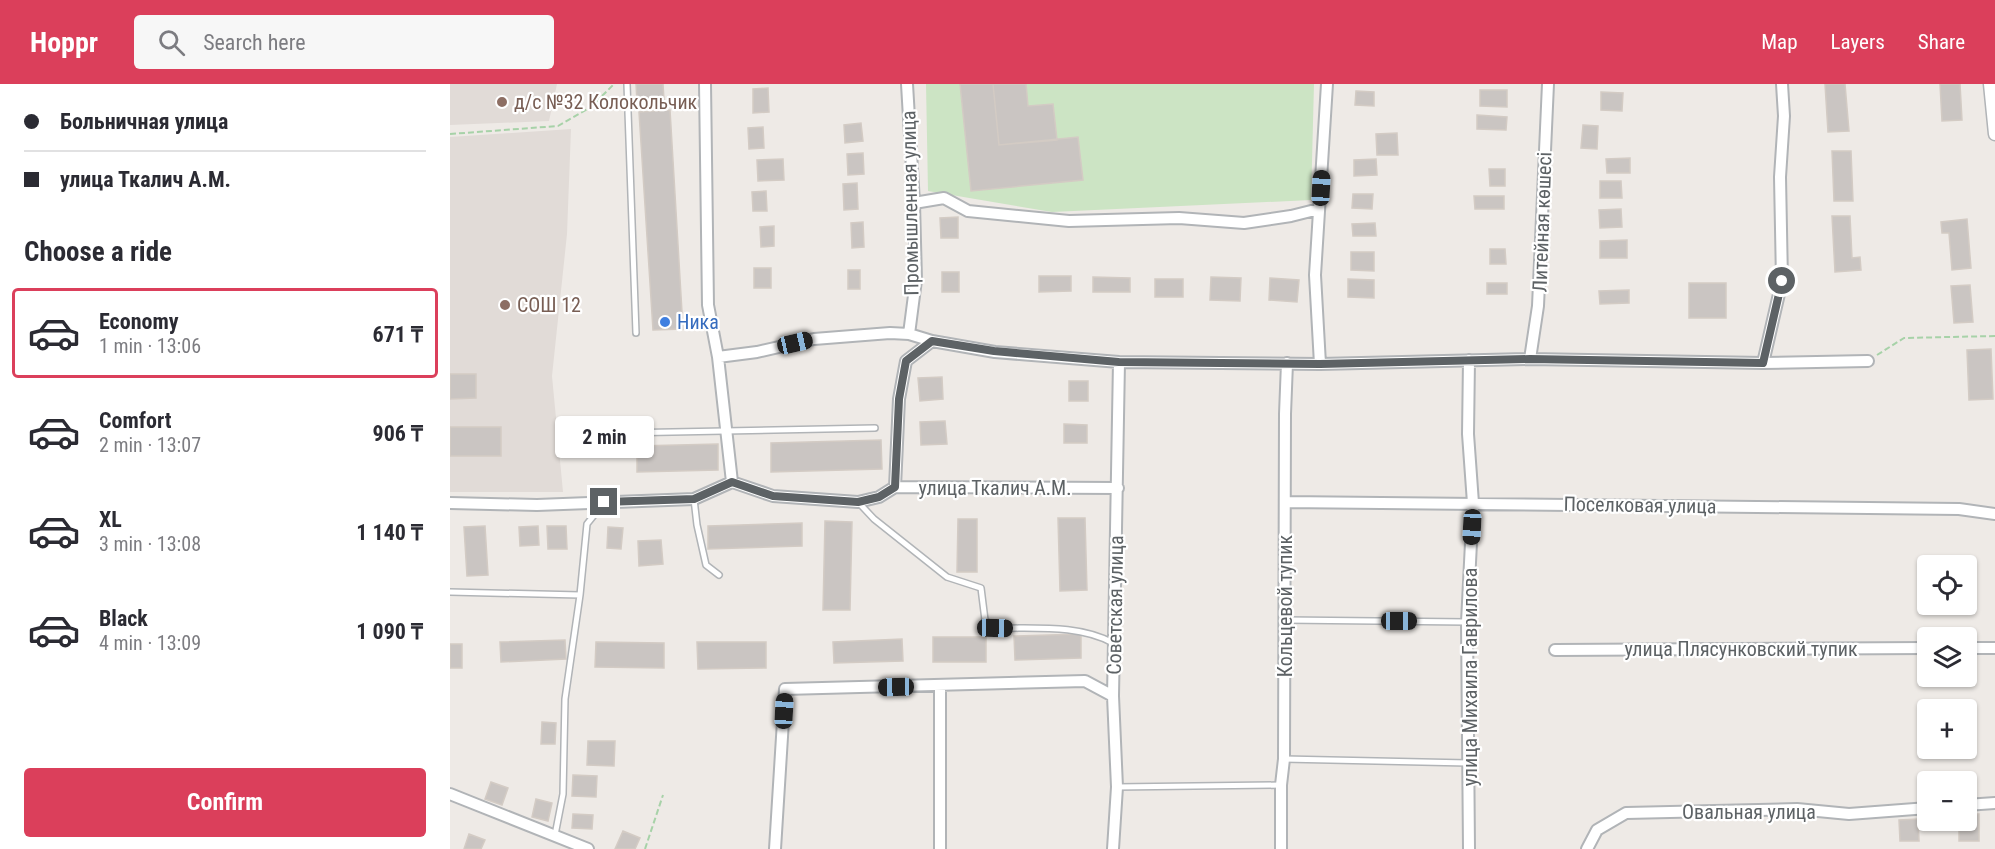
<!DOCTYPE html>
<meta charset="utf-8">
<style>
body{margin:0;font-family:"Roboto Condensed",sans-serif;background:#f7f7f7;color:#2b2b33;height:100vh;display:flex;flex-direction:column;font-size:22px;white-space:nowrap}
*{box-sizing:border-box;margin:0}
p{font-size:20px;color:#7c7c81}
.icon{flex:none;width:33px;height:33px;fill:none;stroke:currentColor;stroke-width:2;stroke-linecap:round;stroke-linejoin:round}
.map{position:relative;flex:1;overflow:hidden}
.side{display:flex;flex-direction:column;background:#fff;width:450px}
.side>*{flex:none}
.guide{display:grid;align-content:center;height:132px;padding:0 24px;background:#fff}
.tools{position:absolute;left:1467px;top:471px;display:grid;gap:12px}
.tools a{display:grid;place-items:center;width:60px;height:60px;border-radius:6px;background:#fff;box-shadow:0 2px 4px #0004;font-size:30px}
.end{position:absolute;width:27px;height:27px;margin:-14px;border:8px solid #5d6265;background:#fff;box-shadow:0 0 0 3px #fff}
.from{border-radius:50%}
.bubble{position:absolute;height:42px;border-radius:6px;background:#fff;box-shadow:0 2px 4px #0004;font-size:20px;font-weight:700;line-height:42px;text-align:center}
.car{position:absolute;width:18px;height:36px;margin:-18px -9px;border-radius:8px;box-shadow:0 0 4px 2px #0007;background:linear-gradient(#222 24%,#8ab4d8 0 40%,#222 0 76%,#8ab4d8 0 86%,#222 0)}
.guide b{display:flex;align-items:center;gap:21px;height:57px;font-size:22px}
.guide b+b{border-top:2px solid #e1e1e2}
.guide i{width:15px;height:15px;background:#2b2b33}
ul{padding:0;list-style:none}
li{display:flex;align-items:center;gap:18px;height:90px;margin:0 12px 9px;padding:0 12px;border:3px solid transparent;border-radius:6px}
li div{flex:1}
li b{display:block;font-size:22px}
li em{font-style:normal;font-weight:700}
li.selected{border-color:#db3f5b}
li>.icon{width:54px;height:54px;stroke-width:1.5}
h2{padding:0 24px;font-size:27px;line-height:72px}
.button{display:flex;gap:12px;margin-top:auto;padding:12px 24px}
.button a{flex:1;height:69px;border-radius:6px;background:#db3f5b;color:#fff;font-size:24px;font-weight:700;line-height:69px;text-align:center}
header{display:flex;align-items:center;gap:36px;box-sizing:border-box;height:84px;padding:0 30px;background:#db3f5b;color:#fff}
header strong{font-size:28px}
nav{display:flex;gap:33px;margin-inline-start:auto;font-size:21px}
.search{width:420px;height:54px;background:#f7f7f7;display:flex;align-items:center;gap:15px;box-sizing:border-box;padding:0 21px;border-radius:6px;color:#7c7c81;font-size:22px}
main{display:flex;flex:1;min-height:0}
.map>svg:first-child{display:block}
</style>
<header>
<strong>Hoppr</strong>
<div class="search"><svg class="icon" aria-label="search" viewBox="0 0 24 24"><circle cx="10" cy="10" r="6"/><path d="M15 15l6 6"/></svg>Search here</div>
<nav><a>Map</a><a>Layers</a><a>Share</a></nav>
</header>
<main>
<section class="side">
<div class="guide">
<b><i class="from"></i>Больничная улица</b>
<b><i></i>улица Ткалич А.М.</b>
</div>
<h2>Choose a ride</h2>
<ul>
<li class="selected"><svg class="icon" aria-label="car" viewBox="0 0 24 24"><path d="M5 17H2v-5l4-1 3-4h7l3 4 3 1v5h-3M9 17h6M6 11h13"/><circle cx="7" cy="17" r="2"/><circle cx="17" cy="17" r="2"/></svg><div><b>Economy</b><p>1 min · 13:06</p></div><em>671 ₸</em></li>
<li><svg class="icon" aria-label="car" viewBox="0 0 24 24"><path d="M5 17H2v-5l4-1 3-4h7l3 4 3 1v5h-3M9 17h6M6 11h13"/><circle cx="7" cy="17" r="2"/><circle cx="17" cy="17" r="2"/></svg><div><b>Comfort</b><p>2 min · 13:07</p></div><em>906 ₸</em></li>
<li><svg class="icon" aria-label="car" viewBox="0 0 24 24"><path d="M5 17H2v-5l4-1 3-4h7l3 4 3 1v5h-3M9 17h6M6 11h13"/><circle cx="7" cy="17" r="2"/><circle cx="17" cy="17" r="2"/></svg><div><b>XL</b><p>3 min · 13:08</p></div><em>1 140 ₸</em></li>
<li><svg class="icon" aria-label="car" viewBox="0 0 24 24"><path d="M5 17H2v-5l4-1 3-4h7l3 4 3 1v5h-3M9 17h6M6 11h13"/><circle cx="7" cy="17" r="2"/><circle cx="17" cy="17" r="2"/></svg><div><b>Black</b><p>4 min · 13:09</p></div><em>1 090 ₸</em></li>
</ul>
<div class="button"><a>Confirm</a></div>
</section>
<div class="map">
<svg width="1545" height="765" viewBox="0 0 1545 765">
<rect width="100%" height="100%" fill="#eeeae6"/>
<!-- education -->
<path fill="#e1dbd7" d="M0 0H107L99 37 0 41Z
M121 45 117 150 102 292 113 408H0V53Z"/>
<!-- green -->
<path fill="#cce4c4" d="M476 0H864L861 116 602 128 478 107Z"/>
<!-- building -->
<path fill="#cac5c2" stroke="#d3cbc4" stroke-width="1.5" d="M186 0H213L214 16 187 18Z
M510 0H543L549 61 628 53 633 96 521 107Z
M543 0H576L578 22 603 20 607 56 549 61Z
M1375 0H1395L1399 47 1378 48Z
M1490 0H1510L1512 36 1492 37Z
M318 4 319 28 303 29V5Z
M1030 6H1057V23L1030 22Z
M906 7 924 8V22L905 21Z
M1151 8 1173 9 1172 27 1151 26Z
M220 26 233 245 203 246 189 28Z
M1027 31 1057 33 1056 46 1027 45Z
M411 39 413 57 395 59 394 41Z
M1133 41 1148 42 1147 65 1131 64Z
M313 43 314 64 299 65 298 44Z
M947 49 948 71H927L926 50Z
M1382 67H1401L1403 117H1384Z
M413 69 414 90 398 91 397 70Z
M1180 74V89H1157L1156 75Z
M333 75 334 96 308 97 307 76Z
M926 75 927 91 904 92V76Z
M1039 85H1055V102H1040Z
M1150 97H1171L1172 114H1150Z
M407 99 408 125 394 126 393 100Z
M316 107 317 127H303L302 108Z
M903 110H923L922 125 902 124Z
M1024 112H1054V125H1025Z
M1171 125 1172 143 1150 144 1149 126Z
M1382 132H1400L1402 174 1410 173 1411 186 1385 188Z
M508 133V154H491L490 134Z
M1517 135 1521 184 1502 186 1499 149H1492L1491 138Z
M413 138 414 163 402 164 401 139Z
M925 139 926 152H903L902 140Z
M324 142V162L311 163 310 143Z
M1177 156V174H1150V157Z
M1040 165H1055L1056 180H1040Z
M901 168H924V187L901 186Z
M304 184H321V204H304Z
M398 186H410V205H398Z
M492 188H509V208H492Z
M589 192H621V207L589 208Z
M643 193 680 194V208H643Z
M761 193 791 194 790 217 760 216Z
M820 194 849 196 847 218 819 216Z
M705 195H733V213H705Z
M898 195 924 196V214L898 213Z
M1037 199H1057V210H1037Z
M1239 199H1276V234H1239Z
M1520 201 1523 238 1504 239 1501 202Z
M1179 206V219L1150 220 1149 207Z
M1541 265 1543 315 1519 316 1517 266Z
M0 290H26V314L0 315Z
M492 293 493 315 470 317 468 294Z
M619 297H638V317H619Z
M495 337 497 360 471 361 470 338Z
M614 340 637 341V359H614Z
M0 343H51V372H0Z
M431 356 432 385 321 388V359Z
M268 360V386L187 388V362Z
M608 434H635L637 506 610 507Z
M508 435H527V488H507Z
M375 437 402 438 400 526H373Z
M352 439V462L258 465V442Z
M35 442 38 491 17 492 14 443Z
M88 442 89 461 70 462 69 443Z
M97 442H116L117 465H98Z
M158 443 173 444 171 465 157 464Z
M211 456 213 480 189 482 188 457Z
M631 550V574L565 576 564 552Z
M483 553H536V578H483Z
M452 555 453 577 384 579 383 558Z
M115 556 116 575 51 578 50 558Z
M146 558 214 559V584L145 583Z
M247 558H316V584L248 585Z
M0 560H12V584H0Z
M92 638 106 639 105 660H91Z
M138 657H165L164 682 137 681Z
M123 691 147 692 146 713 122 712Z
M41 698 58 704 52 721 35 715Z
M86 715 102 719 98 737 82 733Z
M123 730 143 731 142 745 122 744Z
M1516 730H1529V757H1509V736H1516Z
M1468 735 1469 757H1450L1449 736Z
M173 747 190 754 185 765H165Z
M19 750 35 756 31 765H14Z"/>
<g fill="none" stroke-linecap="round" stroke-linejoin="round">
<!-- service casing -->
<g stroke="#b1b4b7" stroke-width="8">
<path id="service" d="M177 0 186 249
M170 349 425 344
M244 415 247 441 256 481 269 491
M408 418 424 435 497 493 531 504 535 536 545 544C584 545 628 540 663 559
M0 508 130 511
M835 536 1017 538
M834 675 1018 679
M667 703 831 701
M105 751 113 710 115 615 130 511 137 440 153 420"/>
</g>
<!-- minor casing -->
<g stroke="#b1b4b7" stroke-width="14">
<path id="minor" d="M255 0 258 221 268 273 282 398
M457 0 464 119 466 196 459 250 482 257 545 268 669 278 870 280 1080 275 1313 279 1418 277
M464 119 494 114 518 127 619 137 729 134 794 139 841 132 869 125
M268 273 307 268 364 255 440 249 459 250
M1080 275 1088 222 1098 0
M1313 279 1332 197 1330 93 1334 32 1332 0
M870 280 865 191 877 0
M445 403 449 315 456 277 482 257
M835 418 1509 425 1545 430
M0 419 87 421 244 415 282 398 323 412 408 418 429 413 445 403 668 404
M1516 564H1545
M1105 566 1478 564
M0 710 138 765
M1516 721 1545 719
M325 765 335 605 635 597 663 612
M490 765V602
M663 765 667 703 663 612 669 278
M831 765V701L834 675 835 330 837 279
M1019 765 1017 538 1023 419 1018 350 1019 276
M1137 765 1147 746 1176 729 1347 725 1399 730 1478 724"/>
</g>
<!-- tertiary casing -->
<g stroke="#b1b4b7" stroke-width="15">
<path id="tertiary" d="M1540 0 1545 50"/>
</g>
<!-- path -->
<path stroke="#a7d2a8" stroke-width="2" stroke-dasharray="6 3" stroke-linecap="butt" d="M0 50 108 42 141 23 164 0
M1427 271 1454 254 1545 252
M195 765 213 711"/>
<!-- service -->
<use href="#service" stroke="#fff" stroke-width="5"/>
<!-- minor -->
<use href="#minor" stroke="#fff" stroke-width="10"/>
<!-- tertiary -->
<use href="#tertiary" stroke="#fff" stroke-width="12"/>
</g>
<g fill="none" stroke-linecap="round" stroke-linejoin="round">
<!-- route -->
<path stroke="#5d6265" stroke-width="8" d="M154 418 244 415 282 398 323 412 408 418 429 413 445 403 449 315 456 277 482 257 544 267 669 278 870 280 1080 275 1313 279 1332 197"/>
</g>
<!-- markers -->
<g fill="#8d6e63" stroke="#fff" stroke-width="2">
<circle cx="52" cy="18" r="6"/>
<circle cx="55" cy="221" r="6"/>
</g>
<circle fill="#3f7fe0" stroke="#fff" stroke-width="2" cx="215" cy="238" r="6"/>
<g text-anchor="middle" stroke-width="4.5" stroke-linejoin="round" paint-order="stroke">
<!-- education labels -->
<g font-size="20" fill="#785e54" stroke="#fff" text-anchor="start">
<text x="64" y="25">д/с №32 Колокольчик</text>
<text x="67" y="228">СОШ 12</text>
</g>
<!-- street labels -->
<g font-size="20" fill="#5d6265" stroke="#fff">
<text transform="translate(460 119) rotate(-91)" y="7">Промышленная улица</text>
<text transform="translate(1092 138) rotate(-88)" y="7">Литейная көшесі</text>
<text x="545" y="411">улица Ткалич А.М.</text>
<text transform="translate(1190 421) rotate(1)" y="7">Поселковая улица</text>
<text transform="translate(665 521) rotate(-89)" y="7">Советская улица</text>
<text transform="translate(835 522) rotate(-90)" y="7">Кольцевой тупик</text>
<text x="1291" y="572">улица Плясунковский тупик</text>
<text transform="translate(1020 593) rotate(-90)" y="7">улица Михаила Гаврилова</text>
<text x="1299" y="735">Овальная улица</text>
</g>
<!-- shop labels -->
<g font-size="20" fill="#366cbe" stroke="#fff" text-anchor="start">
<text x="227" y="245">Ника</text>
</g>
</g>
</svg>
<div class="tools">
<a><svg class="icon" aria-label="locate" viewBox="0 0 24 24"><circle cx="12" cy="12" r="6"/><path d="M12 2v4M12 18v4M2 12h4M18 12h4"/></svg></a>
<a><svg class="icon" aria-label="layers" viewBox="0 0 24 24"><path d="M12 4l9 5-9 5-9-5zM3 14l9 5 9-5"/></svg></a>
<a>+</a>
<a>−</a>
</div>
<i class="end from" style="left:1332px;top:197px"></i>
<i class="end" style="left:154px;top:418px"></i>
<div class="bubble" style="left:105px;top:332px;width:99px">2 min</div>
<i class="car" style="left:871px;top:104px;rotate:3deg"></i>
<i class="car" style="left:345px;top:259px;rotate:77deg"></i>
<i class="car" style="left:1022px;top:443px;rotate:183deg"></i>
<i class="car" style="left:949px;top:537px;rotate:90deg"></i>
<i class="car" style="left:545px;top:544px;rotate:91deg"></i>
<i class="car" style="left:446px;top:603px;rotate:269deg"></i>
<i class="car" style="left:334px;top:627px;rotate:3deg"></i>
</div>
</main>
